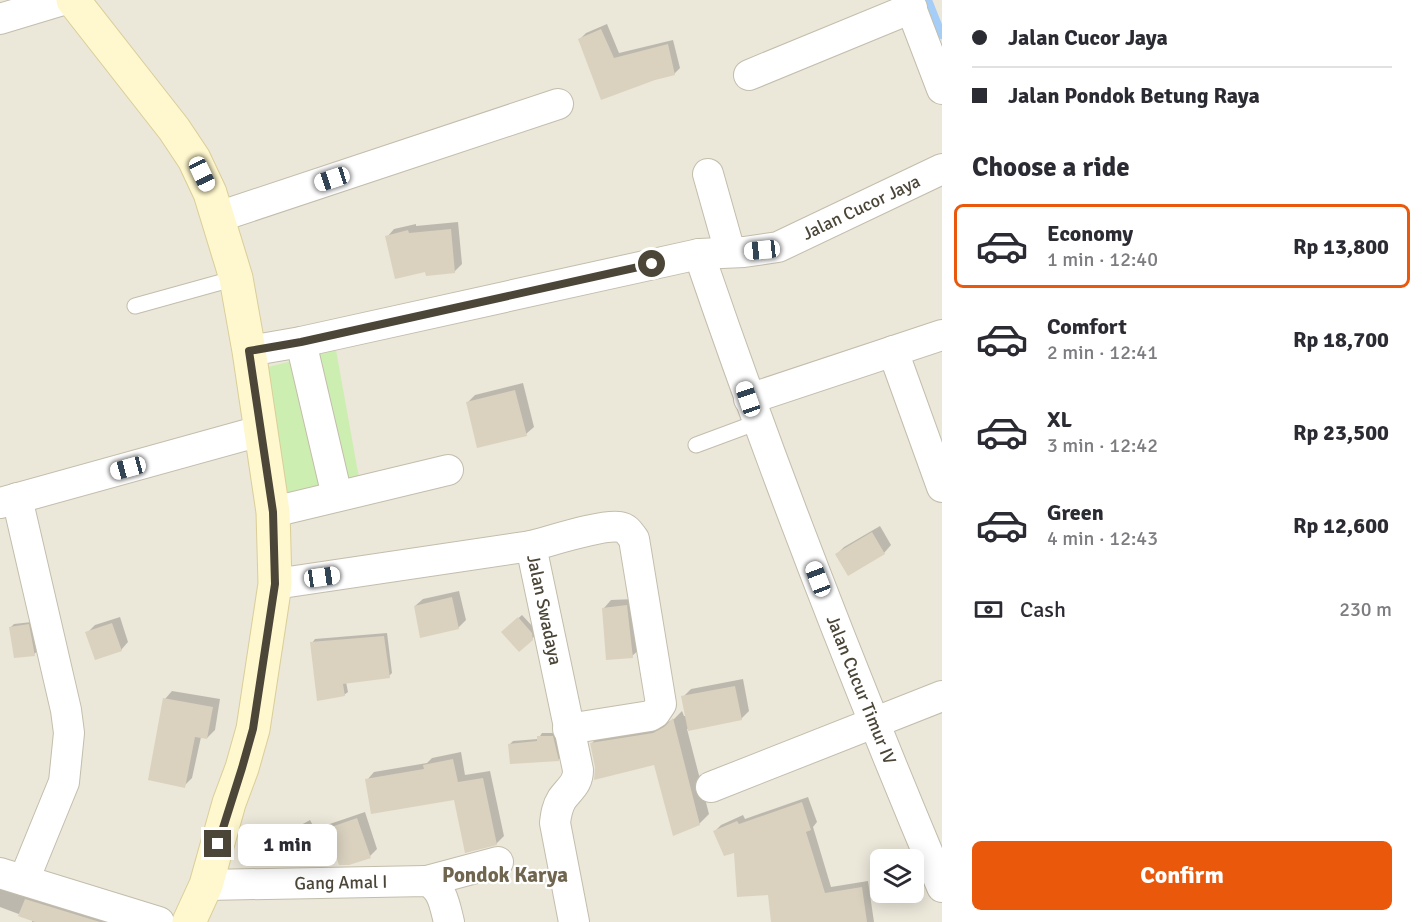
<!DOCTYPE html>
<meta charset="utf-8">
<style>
body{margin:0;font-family:Signika,sans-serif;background:#f7f7f7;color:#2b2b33;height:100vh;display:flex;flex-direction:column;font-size:22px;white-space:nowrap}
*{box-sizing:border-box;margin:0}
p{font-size:20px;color:#7c7c81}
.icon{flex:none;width:33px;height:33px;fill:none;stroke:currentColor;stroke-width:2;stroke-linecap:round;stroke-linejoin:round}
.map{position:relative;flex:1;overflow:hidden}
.sheet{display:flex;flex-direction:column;background:#fff;width:480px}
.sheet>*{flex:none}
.banner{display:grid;align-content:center;height:132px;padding:0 30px;background:#fff}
.controls{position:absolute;left:870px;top:849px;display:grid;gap:12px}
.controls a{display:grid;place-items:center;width:54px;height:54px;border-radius:9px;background:#fff;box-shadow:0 3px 15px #0003;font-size:30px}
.end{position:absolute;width:27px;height:27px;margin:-14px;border:8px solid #4c4638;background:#fff;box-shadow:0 0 0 3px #fff}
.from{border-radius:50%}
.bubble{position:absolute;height:42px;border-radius:9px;background:#fff;box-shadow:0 3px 15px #0003;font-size:20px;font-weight:700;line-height:42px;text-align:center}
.car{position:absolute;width:18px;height:36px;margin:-18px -9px;border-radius:8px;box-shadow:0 0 4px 2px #0007;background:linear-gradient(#fff 24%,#345 0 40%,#fff 0 76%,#345 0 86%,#fff 0)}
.banner b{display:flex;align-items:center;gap:21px;height:57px;font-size:22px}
.banner b+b{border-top:2px solid #e1e1e2}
.banner i{width:15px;height:15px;background:#2b2b33}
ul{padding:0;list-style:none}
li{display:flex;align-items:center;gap:18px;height:84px;margin:0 12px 9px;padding:0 18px;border:3px solid transparent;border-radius:9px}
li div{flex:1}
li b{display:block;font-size:22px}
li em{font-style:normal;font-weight:700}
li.on{border-color:#ea580c}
li>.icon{width:54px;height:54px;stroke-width:1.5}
h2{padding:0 30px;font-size:27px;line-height:72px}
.pay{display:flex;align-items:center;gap:15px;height:66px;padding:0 30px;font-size:22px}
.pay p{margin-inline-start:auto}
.primary-button{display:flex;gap:12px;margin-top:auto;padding:12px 30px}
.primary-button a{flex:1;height:69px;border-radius:9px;background:#ea580c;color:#fff;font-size:24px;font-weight:700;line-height:69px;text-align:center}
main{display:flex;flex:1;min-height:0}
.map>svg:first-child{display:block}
</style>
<main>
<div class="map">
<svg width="942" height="922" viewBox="0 0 942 922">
<rect width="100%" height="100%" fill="#f7f4eb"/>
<!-- residential -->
<path fill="#ebe7d9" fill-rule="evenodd" d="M0 0H942V922H0ZM880 860H914V892H880Z"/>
<!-- green -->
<path fill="#cdeeb1" d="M336 350 364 506 287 525 260 369Z"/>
<!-- shadow -->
<path fill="#0003" d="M607 24 619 53 673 40 680 68 674 74 655 79 602 98 580 39 586 33Z
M458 222 462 264 454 272 387 237 394 229 416 224V226Z
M523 383 534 427 526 434 467 403 475 395Z
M880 526 891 545 884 553 837 554 844 547Z
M459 591 466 620 458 628 415 606 423 599Z
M635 599 640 649 632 656 604 608 611 600Z
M522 615 535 629 536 635 519 650 503 632Z
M120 617 128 642 121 650 87 633 95 625Z
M32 622 38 651 34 654 11 627 14 624Z
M387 633 392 673 389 676 346 682 348 692 344 695 312 643 315 639Z
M743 679 749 711 741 719 687 729 709 814 699 824 655 764 596 767 592 743 601 734 664 724 674 719 682 711 684 716H686L683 697 691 689Z
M172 691 220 699 215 730 207 738 201 737 192 778 184 786 165 699Z
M542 733H556L561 757 558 760 510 744 513 741 538 739Z
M461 752 465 775 490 771 504 836 496 844 455 798 367 780 374 772 427 763 432 758Z
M808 797 817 822 813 827 831 887 868 881 874 922H773L769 893 735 850 715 831 721 825 743 815 745 819Z
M365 812 377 849 370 856 336 851 267 848 274 840 310 820 315 829Z
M0 882 127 922H32V919L0 907Z"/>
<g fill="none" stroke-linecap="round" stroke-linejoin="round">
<!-- stream -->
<path stroke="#a4cdf7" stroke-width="8" d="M928 0 942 35"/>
</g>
<!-- building -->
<path fill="#dad2bf" d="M601 29 614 58 668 44 675 75 655 80 601 100 578 39Z
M451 229 455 273 426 276 425 272 395 279 385 236 408 230 409 233Z
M515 390 527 436 477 448 466 402Z
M872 532 885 554 848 576 835 554Z
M452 597 459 629 420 638 414 606Z
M627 605 633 658 606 660 602 608Z
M518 617 532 633 533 640 519 652 501 632Z
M112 623 122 651 95 660 85 632Z
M29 624 35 656 14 658 9 627Z
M384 636 390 678 343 684 345 696 317 701 310 642Z
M735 686 742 720 688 731 681 696Z
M163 698 213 707 207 739 195 737 185 788 148 780Z
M673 718 700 825 673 836 654 765 594 780 595 767 590 743 653 733 664 727Z
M537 736H553L559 761 510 764 508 744 537 741Z
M453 759 458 782 483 778 497 845 465 853 454 800 371 814 365 779 424 769 423 765Z
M802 802 811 830 806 832 825 893 862 887 867 922H771L768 895 737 897 734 853 724 856 713 831 737 821 739 824Z
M357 818 371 858 349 865H339L335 853 313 866H276L265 847 303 826 308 835Z
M25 899 100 922H35L18 916Z"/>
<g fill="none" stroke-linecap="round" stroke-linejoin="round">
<!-- service casing -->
<g stroke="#c3bdac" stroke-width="17">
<path id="service" d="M135 306 236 278
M696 445 758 422"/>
</g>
<!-- minor casing -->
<g stroke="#c3bdac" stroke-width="32">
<g id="minor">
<path d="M908 0 942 89"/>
<path d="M0 19 63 0"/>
<path d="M749 75 912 8"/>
<path d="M708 174 730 252"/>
<path d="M218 217 558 104"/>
<path id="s1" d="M699 254C772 468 854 678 942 887"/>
<path d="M301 342 337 496"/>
<path id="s2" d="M249 351 301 342 699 254 744 252 778 247 942 169"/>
<path d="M893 351 942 487"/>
<path d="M749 399 942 335"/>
<path d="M17 498 66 710 69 733 64 782 24 880"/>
<path d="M0 503 260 431"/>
<path d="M273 512 448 470"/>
<path d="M531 546C551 541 602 524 620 527 627 528 630 534 634 539L661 704 655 713 650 716 568 729"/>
<path id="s3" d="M275 584 531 546 578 770C578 784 570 788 562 799 557 807 556 814 555 823L574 922"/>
<path d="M711 787 942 696"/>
<path d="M0 873 159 922"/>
<path d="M427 881 498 862"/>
<path id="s4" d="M206 885 427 881C443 888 445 907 449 922"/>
</g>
</g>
<!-- secondary casing -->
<g stroke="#dace98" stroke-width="35">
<path id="secondary" d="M73 0 174 129 194 159 210 193 236 278 249 351 273 512 275 584 253 729 242 768 229 803 206 885 189 922"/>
</g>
<!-- service -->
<use href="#service" stroke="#fff" stroke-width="15"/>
<!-- minor -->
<use href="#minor" stroke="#fff" stroke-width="30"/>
<!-- secondary -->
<use href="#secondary" stroke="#fff7cd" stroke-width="33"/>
</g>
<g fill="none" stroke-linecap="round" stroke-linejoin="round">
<!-- route -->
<path stroke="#4c4638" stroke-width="8" d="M218 844 242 768 253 729 275 584 273 512 249 351 301 342 652 264"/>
</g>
<g text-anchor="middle" stroke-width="4.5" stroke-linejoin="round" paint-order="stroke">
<!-- street labels -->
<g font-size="18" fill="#4c4638" stroke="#fff">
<text dy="6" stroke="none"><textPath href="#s2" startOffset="632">Jalan Cucor Jaya</textPath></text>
<text dy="6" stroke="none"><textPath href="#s3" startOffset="324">Jalan Swadaya</textPath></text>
<text dy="6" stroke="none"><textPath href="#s1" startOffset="465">Jalan Cucur Timur IV</textPath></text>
<text dy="6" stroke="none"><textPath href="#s4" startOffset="135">Gang Amal I</textPath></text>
</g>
<!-- quarter labels -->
<g font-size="21" font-weight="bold" fill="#70654e" stroke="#fff">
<text x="505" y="882">Pondok Karya</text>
</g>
</g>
</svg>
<div class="controls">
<a><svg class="icon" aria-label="layers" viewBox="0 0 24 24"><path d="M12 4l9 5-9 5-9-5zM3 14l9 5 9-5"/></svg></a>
</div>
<i class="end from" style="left:652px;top:264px"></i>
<i class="end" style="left:218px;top:844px"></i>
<div class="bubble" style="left:238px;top:824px;width:99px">1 min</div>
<i class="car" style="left:202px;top:174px;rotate:155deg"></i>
<i class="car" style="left:332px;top:179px;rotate:252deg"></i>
<i class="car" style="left:762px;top:250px;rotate:264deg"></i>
<i class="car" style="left:748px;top:399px;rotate:341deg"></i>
<i class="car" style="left:128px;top:468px;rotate:255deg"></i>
<i class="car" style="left:322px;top:577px;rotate:82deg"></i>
<i class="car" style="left:818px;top:579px;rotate:339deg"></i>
</div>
<section class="sheet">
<div class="banner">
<b><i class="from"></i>Jalan Cucor Jaya</b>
<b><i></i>Jalan Pondok Betung Raya</b>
</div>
<h2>Choose a ride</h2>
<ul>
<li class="on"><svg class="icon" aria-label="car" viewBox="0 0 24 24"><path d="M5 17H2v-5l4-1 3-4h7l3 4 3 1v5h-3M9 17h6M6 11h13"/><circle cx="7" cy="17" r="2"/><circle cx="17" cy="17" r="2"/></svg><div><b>Economy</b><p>1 min · 12:40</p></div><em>Rp 13,800</em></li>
<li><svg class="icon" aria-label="car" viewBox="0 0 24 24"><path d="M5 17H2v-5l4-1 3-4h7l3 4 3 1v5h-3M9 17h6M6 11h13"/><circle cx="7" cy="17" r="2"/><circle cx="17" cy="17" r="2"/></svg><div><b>Comfort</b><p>2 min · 12:41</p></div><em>Rp 18,700</em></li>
<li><svg class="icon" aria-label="car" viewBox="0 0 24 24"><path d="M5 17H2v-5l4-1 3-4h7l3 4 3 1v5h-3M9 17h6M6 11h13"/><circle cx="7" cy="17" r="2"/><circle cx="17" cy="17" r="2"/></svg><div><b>XL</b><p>3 min · 12:42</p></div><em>Rp 23,500</em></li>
<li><svg class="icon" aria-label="car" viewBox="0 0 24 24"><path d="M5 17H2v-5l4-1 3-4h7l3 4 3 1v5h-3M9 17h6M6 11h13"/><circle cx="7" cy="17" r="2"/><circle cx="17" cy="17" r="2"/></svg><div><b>Green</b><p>4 min · 12:43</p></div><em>Rp 12,600</em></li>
</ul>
<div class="pay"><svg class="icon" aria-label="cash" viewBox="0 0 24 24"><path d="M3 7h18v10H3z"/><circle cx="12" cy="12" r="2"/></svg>Cash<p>230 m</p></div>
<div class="primary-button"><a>Confirm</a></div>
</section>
</main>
